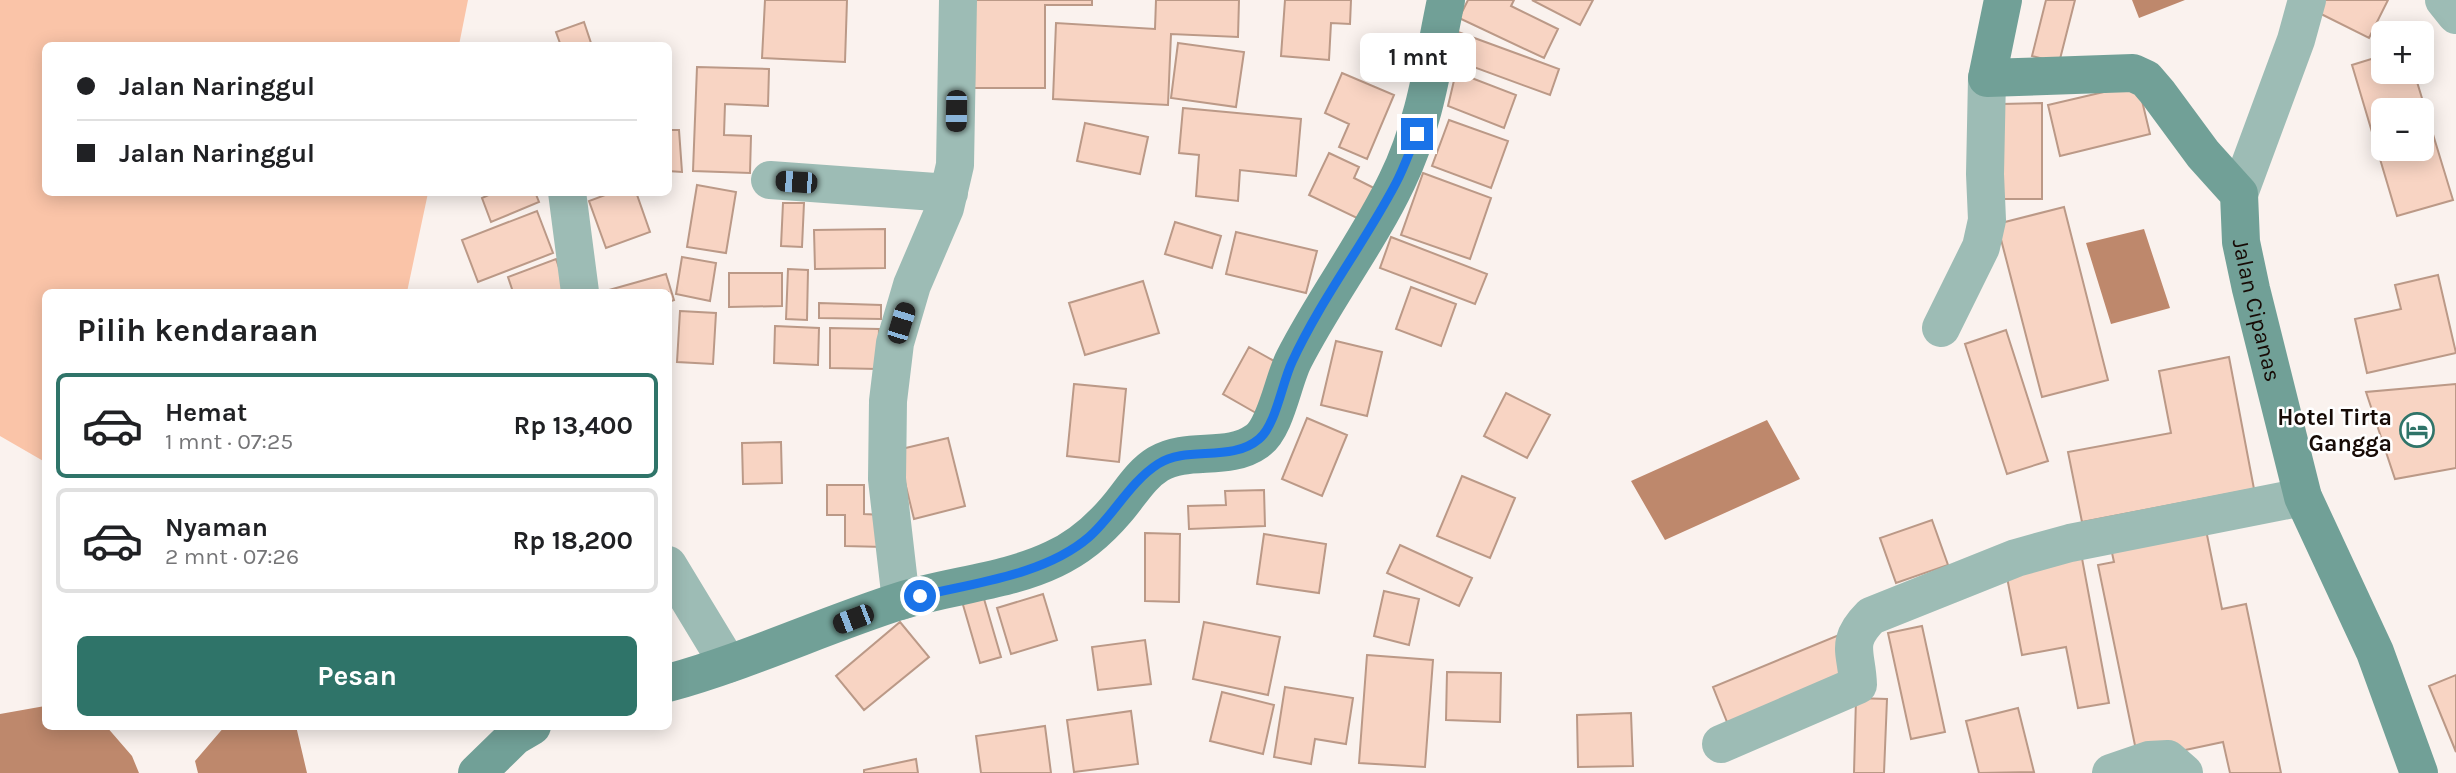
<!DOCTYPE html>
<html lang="id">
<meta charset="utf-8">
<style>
body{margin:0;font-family:Karla,sans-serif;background:#f6f6f6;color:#202124;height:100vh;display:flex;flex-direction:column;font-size:26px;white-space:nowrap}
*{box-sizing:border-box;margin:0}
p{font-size:23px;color:#757577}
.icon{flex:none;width:38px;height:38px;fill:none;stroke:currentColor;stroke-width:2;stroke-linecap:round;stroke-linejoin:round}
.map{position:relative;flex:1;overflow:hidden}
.panel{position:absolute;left:42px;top:289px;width:630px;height:441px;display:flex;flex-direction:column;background:#fff;border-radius:10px;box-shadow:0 4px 18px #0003}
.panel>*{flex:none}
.top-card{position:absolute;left:42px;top:42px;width:630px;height:154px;border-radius:10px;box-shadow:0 4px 18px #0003;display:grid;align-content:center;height:154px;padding:0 35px;background:#fff}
.fabs{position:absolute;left:2371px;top:21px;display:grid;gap:14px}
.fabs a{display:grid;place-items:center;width:63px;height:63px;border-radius:10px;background:#fff;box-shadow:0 4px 18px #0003;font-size:35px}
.end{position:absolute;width:32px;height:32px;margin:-16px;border:9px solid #1a73e8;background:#fff;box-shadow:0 0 0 4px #fff}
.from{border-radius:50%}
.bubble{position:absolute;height:49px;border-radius:10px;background:#fff;box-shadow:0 4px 18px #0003;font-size:23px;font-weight:700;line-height:49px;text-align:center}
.car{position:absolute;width:21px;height:42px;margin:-21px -10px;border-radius:9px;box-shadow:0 0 5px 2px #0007;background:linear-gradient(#222 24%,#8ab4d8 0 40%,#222 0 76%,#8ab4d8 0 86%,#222 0)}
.top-card b{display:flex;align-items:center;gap:24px;height:66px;font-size:26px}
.top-card b+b{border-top:2px solid #e0e0e0}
.top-card i{width:18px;height:18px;background:#202124}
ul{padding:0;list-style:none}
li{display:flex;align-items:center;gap:21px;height:105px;margin:0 14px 10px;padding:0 21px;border:4px solid #e0e0e0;border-radius:10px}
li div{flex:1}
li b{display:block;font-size:26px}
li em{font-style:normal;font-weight:700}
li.selected{border-color:#2f7469}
li>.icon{width:63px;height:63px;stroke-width:1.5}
h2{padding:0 35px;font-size:32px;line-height:84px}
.action{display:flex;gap:14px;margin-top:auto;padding:14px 35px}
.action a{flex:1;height:80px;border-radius:10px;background:#2f7469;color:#fff;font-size:28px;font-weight:700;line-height:80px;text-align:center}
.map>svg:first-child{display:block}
</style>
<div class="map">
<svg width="2456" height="773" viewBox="0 0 2456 773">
<rect width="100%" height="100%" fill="#faf2ee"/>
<!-- green -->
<path fill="#fac4a8" d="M0 0H468L459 45 46 46V192L428 193 407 292H46L45 462 0 436Z"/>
<!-- water -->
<path fill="#be886c" d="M2132 0H2185L2139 18Z
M2144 229 2170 308 2111 324 2086 243Z
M1767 420 1800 479 1665 540 1631 481Z
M45 706 46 726H106L132 756 139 773H0V714Z
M225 726H296L307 773H198L195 761Z"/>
<!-- building -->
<path fill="#f8d4c3" stroke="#bb9987" stroke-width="2" fill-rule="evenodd" d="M765 0H847L845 62 762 58Z
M975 0H1092V5H1045V88H974Z
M1156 0H1239L1238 37 1171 34 1168 105 1053 99 1056 23 1155 29Z
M1285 0H1351L1350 24 1331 23 1329 60 1281 56Z
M1468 0H1514L1511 6 1558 29 1544 58 1459 18Z
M1532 0H1593L1580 25Z
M2046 0H2075L2059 63 2032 56Z
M2321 0H2388L2369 38 2315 11Z
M584 22 592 46H561L556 32Z
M1458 32 1559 69 1550 95 1449 58Z
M1178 43 1244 52 1236 107 1171 98Z
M2384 55V72H2414L2453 200 2397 216 2352 65ZM2384 110H2422V149H2384Z
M697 67 769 69 768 106 725 104 724 135 751 136 750 173 693 171Z
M1456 72 1516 95 1504 128 1448 106Z
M1342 73 1394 95 1367 159 1339 147 1349 124 1325 113Z
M2138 84 2150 134 2060 156 2048 105Z
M2042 103V199H2002V104Z
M1183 108 1301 119 1296 176 1240 170 1238 201 1196 196 1199 155 1179 153Z
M1449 120 1508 141 1491 188 1432 166Z
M1085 123 1148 137 1140 174 1077 161Z
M668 130H679L682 172 668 171Z
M1329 153 1359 167 1354 178 1374 188 1359 219 1309 195Z
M1423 173 1491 198 1470 259 1401 235Z
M697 185 736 192 726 253 687 247Z
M495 192H535L539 202 491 222 482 198Z
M613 192H636L650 232 606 248 589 201Z
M783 203H804L802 247 781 246Z
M2064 207 2108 380 2042 397 1997 224Z
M537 211 553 253 478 282 462 240Z
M1175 222 1221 236 1212 268 1165 254Z
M885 229V268L815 269 814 230Z
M1236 232 1317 251 1306 293 1226 274Z
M1391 237 1487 274 1475 304 1380 268Z
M682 257 716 263 710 301 676 294Z
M556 259 567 290 513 292 508 277Z
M788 269 808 270 807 320 786 319Z
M729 273H782V306L729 307Z
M666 274 674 300 668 302V292L609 290Z
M2438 275 2456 353 2367 373 2355 319 2401 309 2395 285Z
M1143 281 1159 333 1085 355 1069 303Z
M1411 287 1456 304 1441 346 1396 329Z
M819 303 881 305V319L819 318Z
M680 311 716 313 713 364 677 362Z
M775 326 819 328 818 365 774 363Z
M830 328 879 329 878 369 830 368Z
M2006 330 2048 461 2007 474 1965 344Z
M1336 341 1382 352 1367 416 1321 405Z
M1249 347 1283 366 1256 413 1223 394Z
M2229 357 2254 489 2082 522 2068 452 2171 433 2159 371Z
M1074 384 1126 389 1119 462 1067 456Z
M2456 384V468L2395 479 2366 392Z
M1506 393 1550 415 1527 458 1484 436Z
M1307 418 1347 435 1322 496 1282 479Z
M948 438 965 506 914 519 897 450Z
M781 442 782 483 743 484 742 443Z
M1462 476 1515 498 1490 558 1437 536Z
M827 485H864V514L884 515V547L845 546V515H827Z
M1264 490 1265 526 1189 529 1188 506 1226 505 1225 491Z
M1932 520 1948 565 1896 583 1880 538Z
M2204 520 2222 609 2246 604 2281 773H2230L2223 742 2138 760 2098 565 2114 562 2109 539Z
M1145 533 1180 534 1179 602 1145 601Z
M1264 534 1326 544 1319 593 1257 584Z
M1400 545 1472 578 1459 606 1387 573Z
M2081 553 2109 703 2078 708 2066 647 2022 655 2005 567Z
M1384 591 1419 599 1409 645 1374 636Z
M982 592 1001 657 980 663 961 598Z
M1043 594 1057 640 1011 654 997 608Z
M900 622 929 657 864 710 836 676Z
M1204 622 1280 637 1268 695 1193 679Z
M1922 626 1945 732 1911 739 1888 633Z
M1839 635 1856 675 1729 727 1713 687Z
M1145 640 1151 684 1098 690 1092 647Z
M1367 655 1433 660 1425 767 1359 763Z
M1447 672 1501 673 1500 722 1446 720Z
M2456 675V752L2429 686Z
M1285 687 1353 698 1346 744 1315 739 1311 764 1274 757Z
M1222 692 1274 705 1263 754 1210 741Z
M1856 698 1887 699 1884 773H1854Z
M2018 708 2034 772 1979 773 1966 721Z
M1131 711 1138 764 1074 772 1067 720Z
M1631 713 1633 766 1578 767 1577 715Z
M1045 726 1051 773H981L976 736Z
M916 759 918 773H864V770Z"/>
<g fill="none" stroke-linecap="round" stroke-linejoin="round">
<!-- street -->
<path stroke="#9dbcb5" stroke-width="38" d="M2444 0 2456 15
M770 180 949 193
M567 192 580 292
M2239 194 2296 40 2307 0
M1941 328 1981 247 1987 220 1985 174 1987 78
M668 565 728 664
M901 601 887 479 888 401 895 343 912 285 945 208 955 165 958 0
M1721 744 1858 685C1857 652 1844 643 1871 616L2016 558 2070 543 2303 497
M2111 773 2149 760 2168 759 2184 773"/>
<!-- secondary -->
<g stroke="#71a097" stroke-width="38">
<path id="s1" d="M2003 0 1987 78 2133 73 2146 79 2158 93 2203 154 2239 194 2241 242 2251 289 2303 497 2375 652 2419 773"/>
<path d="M668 683C748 661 822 626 900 601 950 585 1006 582 1054 559 1078 548 1099 530 1116 510 1130 494 1140 475 1158 464 1188 446 1228 462 1257 441 1276 428 1283 380 1294 359 1325 298 1368 242 1397 181 1425 124 1433 62 1446 0"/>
<path d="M477 773 515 736 532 726"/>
</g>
</g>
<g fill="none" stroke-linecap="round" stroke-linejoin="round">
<!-- route -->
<path stroke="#1a73e8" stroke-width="9" d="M920 596C974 583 1045 575 1089 537 1113 516 1130 482 1158 464 1187 445 1231 463 1259 439 1276 425 1282 383 1292 362 1321 299 1364 244 1396 183 1404 168 1410 150 1417 134"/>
</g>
<!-- icons -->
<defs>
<g id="hotel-ring" transform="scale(1.75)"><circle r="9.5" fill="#fff" stroke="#2f7469" stroke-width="1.5"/><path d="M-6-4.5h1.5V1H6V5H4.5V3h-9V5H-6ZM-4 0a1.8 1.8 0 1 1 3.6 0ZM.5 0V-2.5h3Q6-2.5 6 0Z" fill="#2f7469"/></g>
</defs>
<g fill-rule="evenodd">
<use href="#hotel-ring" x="2417" y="430"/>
</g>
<g text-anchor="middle" stroke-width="5" stroke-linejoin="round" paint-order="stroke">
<!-- street labels -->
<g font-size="23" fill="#170b06" stroke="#fff">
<text dy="8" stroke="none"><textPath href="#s1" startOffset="506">Jalan Cipanas</textPath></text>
</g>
<!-- poi labels -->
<g font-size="23" font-weight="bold" fill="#170b06" stroke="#fff" text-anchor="end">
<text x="2392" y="425">Hotel Tirta<tspan x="2392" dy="26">Gangga</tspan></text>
</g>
</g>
</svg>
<div class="fabs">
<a>+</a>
<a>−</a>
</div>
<i class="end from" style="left:920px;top:596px"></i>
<i class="end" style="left:1417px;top:134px"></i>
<div class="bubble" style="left:1360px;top:33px;width:116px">1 mnt</div>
<i class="car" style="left:956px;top:111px;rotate:181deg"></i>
<i class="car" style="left:796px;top:182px;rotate:274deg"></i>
<i class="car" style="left:901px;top:323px;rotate:17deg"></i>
<i class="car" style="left:853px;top:619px;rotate:249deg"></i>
<div class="top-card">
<b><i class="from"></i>Jalan Naringgul</b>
<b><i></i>Jalan Naringgul</b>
</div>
<section class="panel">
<h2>Pilih kendaraan</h2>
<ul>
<li class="selected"><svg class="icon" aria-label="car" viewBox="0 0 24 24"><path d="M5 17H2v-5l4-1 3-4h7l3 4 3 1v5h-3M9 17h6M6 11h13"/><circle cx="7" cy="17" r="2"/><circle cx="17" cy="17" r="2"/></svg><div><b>Hemat</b><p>1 mnt · 07:25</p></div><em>Rp 13,400</em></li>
<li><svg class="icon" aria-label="car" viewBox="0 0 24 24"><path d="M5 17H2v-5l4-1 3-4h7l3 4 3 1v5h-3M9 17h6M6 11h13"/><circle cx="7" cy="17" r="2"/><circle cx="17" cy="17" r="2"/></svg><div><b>Nyaman</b><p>2 mnt · 07:26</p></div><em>Rp 18,200</em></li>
</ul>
<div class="action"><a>Pesan</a></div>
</section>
</div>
